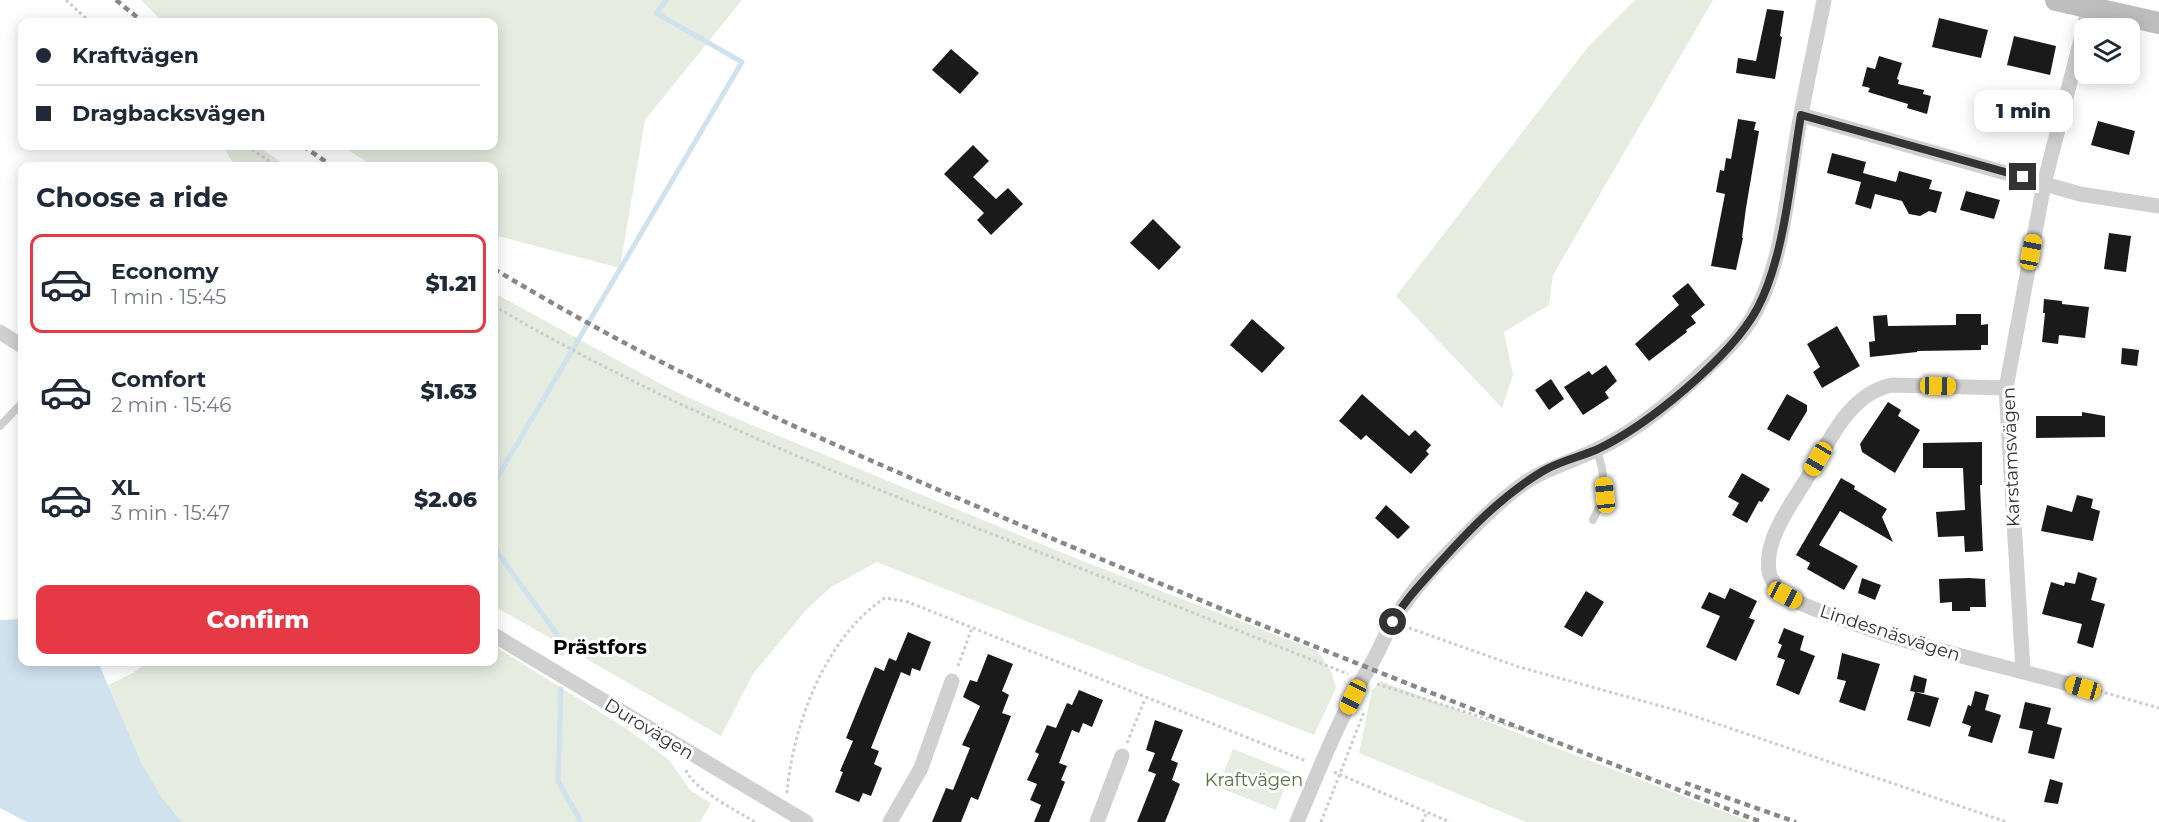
<!DOCTYPE html>
<meta charset="utf-8">
<style>
body{margin:0;font-family:Montserrat,sans-serif;background:#f2f2f3;color:#1f2937;height:100vh;display:flex;flex-direction:column;font-size:22px;white-space:nowrap}
*{box-sizing:border-box;margin:0}
p{font-size:20px;color:#747a83}
.icon{flex:none;width:33px;height:33px;fill:none;stroke:currentColor;stroke-width:2;stroke-linecap:round;stroke-linejoin:round}
.map{position:relative;flex:1;overflow:hidden}
.side{position:absolute;left:18px;top:162px;width:480px;height:504px;display:flex;flex-direction:column;background:#fff;border-radius:12px;box-shadow:0 3px 15px #0003}
.side>*{flex:none}
.hud{position:absolute;left:18px;top:18px;width:480px;height:132px;border-radius:12px;box-shadow:0 3px 15px #0003;display:grid;align-content:center;height:132px;padding:0 18px;background:#fff}
.tools{position:absolute;left:2074px;top:18px;display:grid;gap:12px}
.tools a{display:grid;place-items:center;width:66px;height:66px;border-radius:12px;background:#fff;box-shadow:0 3px 15px #0003;font-size:30px}
.end{position:absolute;width:27px;height:27px;margin:-14px;border:8px solid #333;background:#fff;box-shadow:0 0 0 3px #fff}
.from{border-radius:50%}
.bubble{position:absolute;height:42px;border-radius:12px;background:#fff;box-shadow:0 3px 15px #0003;font-size:20px;font-weight:800;line-height:42px;text-align:center}
.car{position:absolute;width:18px;height:36px;margin:-18px -9px;border-radius:8px;box-shadow:0 0 4px 2px #0007;background:linear-gradient(#f5c518 24%,#345 0 40%,#f5c518 0 76%,#345 0 86%,#f5c518 0)}
.hud b{display:flex;align-items:center;gap:21px;height:57px;font-size:22px}
.hud b+b{border-top:2px solid #e0e1e3}
.hud i{width:15px;height:15px;background:#1f2937}
ul{padding:0;list-style:none}
li{display:flex;align-items:center;gap:18px;height:99px;margin:0 12px 9px;padding:0 6px;border:3px solid transparent;border-radius:12px}
li div{flex:1}
li b{display:block;font-size:22px}
li em{font-style:normal;font-weight:800}
li.selected{border-color:#e63946}
li>.icon{width:54px;height:54px;stroke-width:1.5}
h2{padding:0 18px;font-size:27px;line-height:72px}
.primary-button{display:flex;gap:12px;margin-top:auto;padding:12px 18px}
.primary-button a{flex:1;height:69px;border-radius:12px;background:#e63946;color:#fff;font-size:24px;font-weight:800;line-height:69px;text-align:center}
.map>svg:first-child{display:block}
</style>
<div class="map">
<svg width="2159" height="822" viewBox="0 0 2159 822">
<rect width="100%" height="100%" fill="#fff"/>
<!-- green -->
<path fill="#e6ecdf" d="M141 0H742L645 120 620 268 494 235V166H373L342 146H494V22H163Z
M1635 0H1713L1553 275 1549 305 1504 332 1513 375 1502 408 1396 296 1588 47Z
M225 146H257L287 166H235L225 150Z
M494 293 674 391 723 413 1080 560 1318 651 1332 673 1336 688 1314 735 877 562 831 587 806 610 753 674 721 736 494 606Z
M494 646 627 729 669 760 691 791 711 803 700 822H182L162 798 142 764 108 685 133 673 148 662H494Z
M1381 681 1751 822H1526L1359 753 1372 690Z
M1233 749 1291 772 1276 810 1218 787Z"/>
<!-- water -->
<path fill="#cfe2ee" d="M22 619V662H98L142 764 162 798 182 822H27L0 808V620Z"/>
<g fill="none" stroke-linecap="round" stroke-linejoin="round">
<!-- stream -->
<path stroke="#cfe2ee" stroke-width="5" d="M494 483 742 62 656 13 667 0
M494 548 562 641V653
M561 689 558 781 581 822"/>
</g>
<!-- building -->
<path fill="#1a1a1a" d="M1767 9 1784 11 1780 36 1782 37 1775 79 1736 73 1738 58 1756 61Z
M1939 18 1988 30 1981 58 1932 47Z
M2014 36 2056 46 2050 75 2007 65Z
M951 49 979 73 960 94 932 70Z
M1879 56 1902 63 1897 79 1899 80 1898 84 1924 90 1923 94 1931 96 1927 114 1907 108 1908 104 1868 92 1870 88 1862 86 1867 67 1875 69Z
M1738 119 1756 122 1754 130 1759 131 1746 208 1742 238H1743L1736 270 1711 266 1725 194 1716 192 1720 170 1724 171 1726 158 1731 159Z
M2098 121 2135 131 2129 155 2091 145Z
M973 145 989 161 973 177 996 199 1008 188 1023 204 991 235 977 220 984 213 944 174Z
M1832 153 1866 162 1863 173 1896 182 1899 171 1932 180 1929 189 1942 192 1936 213 1929 211 1920 216 1909 214 1902 201 1875 194 1871 209 1855 204 1861 182 1827 173Z
M1966 191 2000 200 1994 219 1960 210Z
M1153 219 1181 247 1159 270 1130 243Z
M2109 233 2131 236 2126 272 2104 269Z
M1688 283 1705 305 1691 316 1696 323 1686 330 1687 332 1649 361 1635 344 1679 305 1672 296Z
M2044 299 2062 301V304L2089 307 2085 338 2059 335 2058 344 2042 342 2045 313H2043Z
M1956 314H1981V325L1988 324V345H1981V350L1917 351V352L1870 357 1869 342 1875 341 1873 316 1887 315 1888 326 1956 325Z
M1252 319 1285 348 1262 373 1230 345Z
M1837 326 1860 366 1822 388 1813 372 1820 367 1807 344Z
M2122 348 2139 350 2137 366 2121 364Z
M1606 365 1617 381 1605 392 1609 398 1583 415 1564 387 1589 371 1592 375Z
M1551 379 1564 399 1549 410 1535 390Z
M1362 394 1409 436 1415 430 1431 445 1426 451 1429 454 1411 474 1366 435 1361 440 1339 421Z
M1787 394 1807 405V411L1789 441 1767 429Z
M1888 402 1901 410 1898 416 1920 430 1895 473 1862 452 1860 444Z
M2082 412 2105 416V437L2036 438V416H2082Z
M1982 442V485H1980L1983 551 1965 552 1964 536 1938 537 1936 512 1965 510 1963 468H1923V443Z
M1742 473 1770 489 1762 502 1759 501 1747 523 1732 515 1739 503 1728 497Z
M1841 478 1855 486 1854 489 1887 509 1882 517 1893 542 1840 511 1819 545 1858 566 1844 590 1807 569 1810 563 1796 555Z
M2077 495 2093 499 2091 508 2100 511 2093 541 2041 531 2047 505 2072 512Z
M1386 505 1410 527 1398 539 1375 518Z
M2078 572 2097 578 2091 600 2105 604 2093 648 2077 643 2082 624 2042 614 2051 582 2064 586 2065 582 2075 584Z
M1862 578 1881 585 1875 600 1858 593Z
M1969 578 1985 579 1986 607H1970V611H1952V602L1940 603 1939 579Z
M1730 588 1757 601 1749 618 1755 620 1736 661 1706 647 1720 616 1701 608 1709 592 1725 599Z
M1586 591 1604 602 1582 637 1564 627Z
M1784 628 1804 636 1800 650 1815 656 1799 695 1776 685 1785 660 1777 657 1782 645 1778 643Z
M908 632 931 642 920 671 912 668 910 676 901 672 871 748 879 751 874 764 882 768 871 796 863 793 859 802 835 792 843 772 840 771 853 741 846 738 875 667 884 671 889 658 896 661Z
M1842 653 1880 664 1865 711 1839 702 1846 681 1837 679Z
M988 654 1013 664 1002 691 1009 695 1002 713 1011 716 978 800 971 797 961 822H932L946 788 953 790 970 748 962 745 980 706 963 697 970 680 977 682Z
M1914 675 1927 679 1924 693 1915 692 1939 698 1930 727 1907 720 1915 692 1910 691Z
M1079 690 1103 700 1092 727 1083 723 1079 733 1072 730 1059 763 1067 766 1061 780 1065 782 1049 822H1034L1041 805 1030 800 1037 784 1027 780 1039 754 1035 752 1047 725 1056 728 1067 703 1072 705Z
M1975 691 1989 695 1985 710 2001 715 1992 743 1968 736 1971 726 1962 723 1968 705 1971 706Z
M2025 702 2051 708 2047 724 2062 728 2054 759 2028 753 2033 731 2019 728Z
M1155 720 1183 730 1171 760 1178 763 1172 780 1180 784 1165 822H1137L1156 774 1148 771 1155 753 1146 750Z
M2050 779 2063 783 2058 804 2044 802Z"/>
<g fill="none" stroke-linecap="round" stroke-linejoin="round">
<!-- path -->
<path stroke="#cdcdcd" stroke-width="3" stroke-dasharray="3 3" stroke-linecap="butt" d="M66 0 90 22
M247 146 276 166
M494 306C657 402 832 473 1008 540 1121 584 1234 629 1348 674
M1409 628 1519 667 1679 711 2007 822
M958 666 972 628
M1377 684 1554 740
M2099 691 2159 708
M1127 743 1145 699
M686 770C693 789 737 811 755 822
M1334 772 1450 822
M787 793C793 725 825 637 885 598L908 602 1306 761
M1321 822 1364 712
M1422 822 1427 812"/>
<!-- lane -->
<path stroke="#d0d0d0" stroke-width="8" d="M0 426 22 403
M1593 520 1605 495 1602 468 1597 450"/>
<!-- street -->
<path stroke="#d0d0d0" stroke-width="15" d="M1801 115 2080 194 2159 206
M0 332 22 346
M2006 388 1892 385C1850 393 1829 441 1809 475 1793 502 1764 538 1769 571 1770 580 1779 591 1787 596 1806 608 1829 614 1850 622 1926 650 2005 666 2083 688
M494 635 806 822
M2023 671 2006 388 2044 184 2091 0
M890 822 921 768 952 681
M1097 822 1122 756
M1297 822C1319 770 1340 716 1369 668 1379 652 1385 634 1395 618 1413 588 1438 563 1462 539 1480 521 1498 502 1519 487 1543 469 1571 462 1598 449 1640 429 1675 398 1709 366 1724 352 1739 338 1750 321 1781 273 1787 197 1796 142 1804 94 1815 47 1824 0"/>
<!-- secondary -->
<path stroke="#bdbdbd" stroke-width="22" d="M2056 0 2159 23"/>
<!-- rail -->
<path stroke="#888" stroke-width="4.5" stroke-dasharray="6 4.5" stroke-linecap="butt" d="M116 0 143 22
M303 146 332 166
M494 269C536 294 578 318 621 341 760 415 906 476 1051 538 1285 637 1523 729 1761 822
M1685 783 1796 822"/>
</g>
<g fill="none" stroke-linecap="round" stroke-linejoin="round">
<!-- route -->
<path stroke="#333" stroke-width="8" d="M1393 622C1403 602 1420 585 1435 568 1467 532 1501 496 1543 471 1560 461 1580 457 1598 449 1648 425 1730 358 1757 309 1785 257 1791 173 1801 115L2023 177"/>
</g>
<g text-anchor="middle" stroke-width="6" stroke-linejoin="round" paint-order="stroke">
<!-- street labels -->
<g font-size="18" fill="#333" stroke="#fff">
<text transform="translate(2011 457) rotate(-92)" y="6">Karstamsvägen</text>
<text transform="translate(1890 633) rotate(18)" y="6">Lindesnäsvägen</text>
<text transform="translate(649 729) rotate(31)" y="6">Durovägen</text>
</g>
<!-- park labels -->
<g font-size="18" fill="#56703f" stroke="#fff">
<text x="1254" y="786">Kraftvägen</text>
</g>
<!-- neighbourhood labels -->
<g font-size="20" font-weight="bold" fill="#000" stroke="#fff">
<text x="600" y="654">Prästfors</text>
</g>
</g>
</svg>
<div class="tools">
<a><svg class="icon" aria-label="layers" viewBox="0 0 24 24"><path d="M12 4l9 5-9 5-9-5zM3 14l9 5 9-5"/></svg></a>
</div>
<i class="end from" style="left:1393px;top:622px"></i>
<i class="end" style="left:2023px;top:177px"></i>
<div class="bubble" style="left:1974px;top:90px;width:99px">1 min</div>
<i class="car" style="left:2031px;top:252px;rotate:11deg"></i>
<i class="car" style="left:1938px;top:386px;rotate:91deg"></i>
<i class="car" style="left:1818px;top:459px;rotate:210deg"></i>
<i class="car" style="left:1605px;top:495px;rotate:354deg"></i>
<i class="car" style="left:1785px;top:595px;rotate:118deg"></i>
<i class="car" style="left:2083px;top:688px;rotate:286deg"></i>
<i class="car" style="left:1353px;top:697px;rotate:206deg"></i>
<div class="hud">
<b><i class="from"></i>Kraftvägen</b>
<b><i></i>Dragbacksvägen</b>
</div>
<section class="side">
<h2>Choose a ride</h2>
<ul>
<li class="selected"><svg class="icon" aria-label="car" viewBox="0 0 24 24"><path d="M5 17H2v-5l4-1 3-4h7l3 4 3 1v5h-3M9 17h6M6 11h13"/><circle cx="7" cy="17" r="2"/><circle cx="17" cy="17" r="2"/></svg><div><b>Economy</b><p>1 min · 15:45</p></div><em>$1.21</em></li>
<li><svg class="icon" aria-label="car" viewBox="0 0 24 24"><path d="M5 17H2v-5l4-1 3-4h7l3 4 3 1v5h-3M9 17h6M6 11h13"/><circle cx="7" cy="17" r="2"/><circle cx="17" cy="17" r="2"/></svg><div><b>Comfort</b><p>2 min · 15:46</p></div><em>$1.63</em></li>
<li><svg class="icon" aria-label="car" viewBox="0 0 24 24"><path d="M5 17H2v-5l4-1 3-4h7l3 4 3 1v5h-3M9 17h6M6 11h13"/><circle cx="7" cy="17" r="2"/><circle cx="17" cy="17" r="2"/></svg><div><b>XL</b><p>3 min · 15:47</p></div><em>$2.06</em></li>
</ul>
<div class="primary-button"><a>Confirm</a></div>
</section>
</div>
